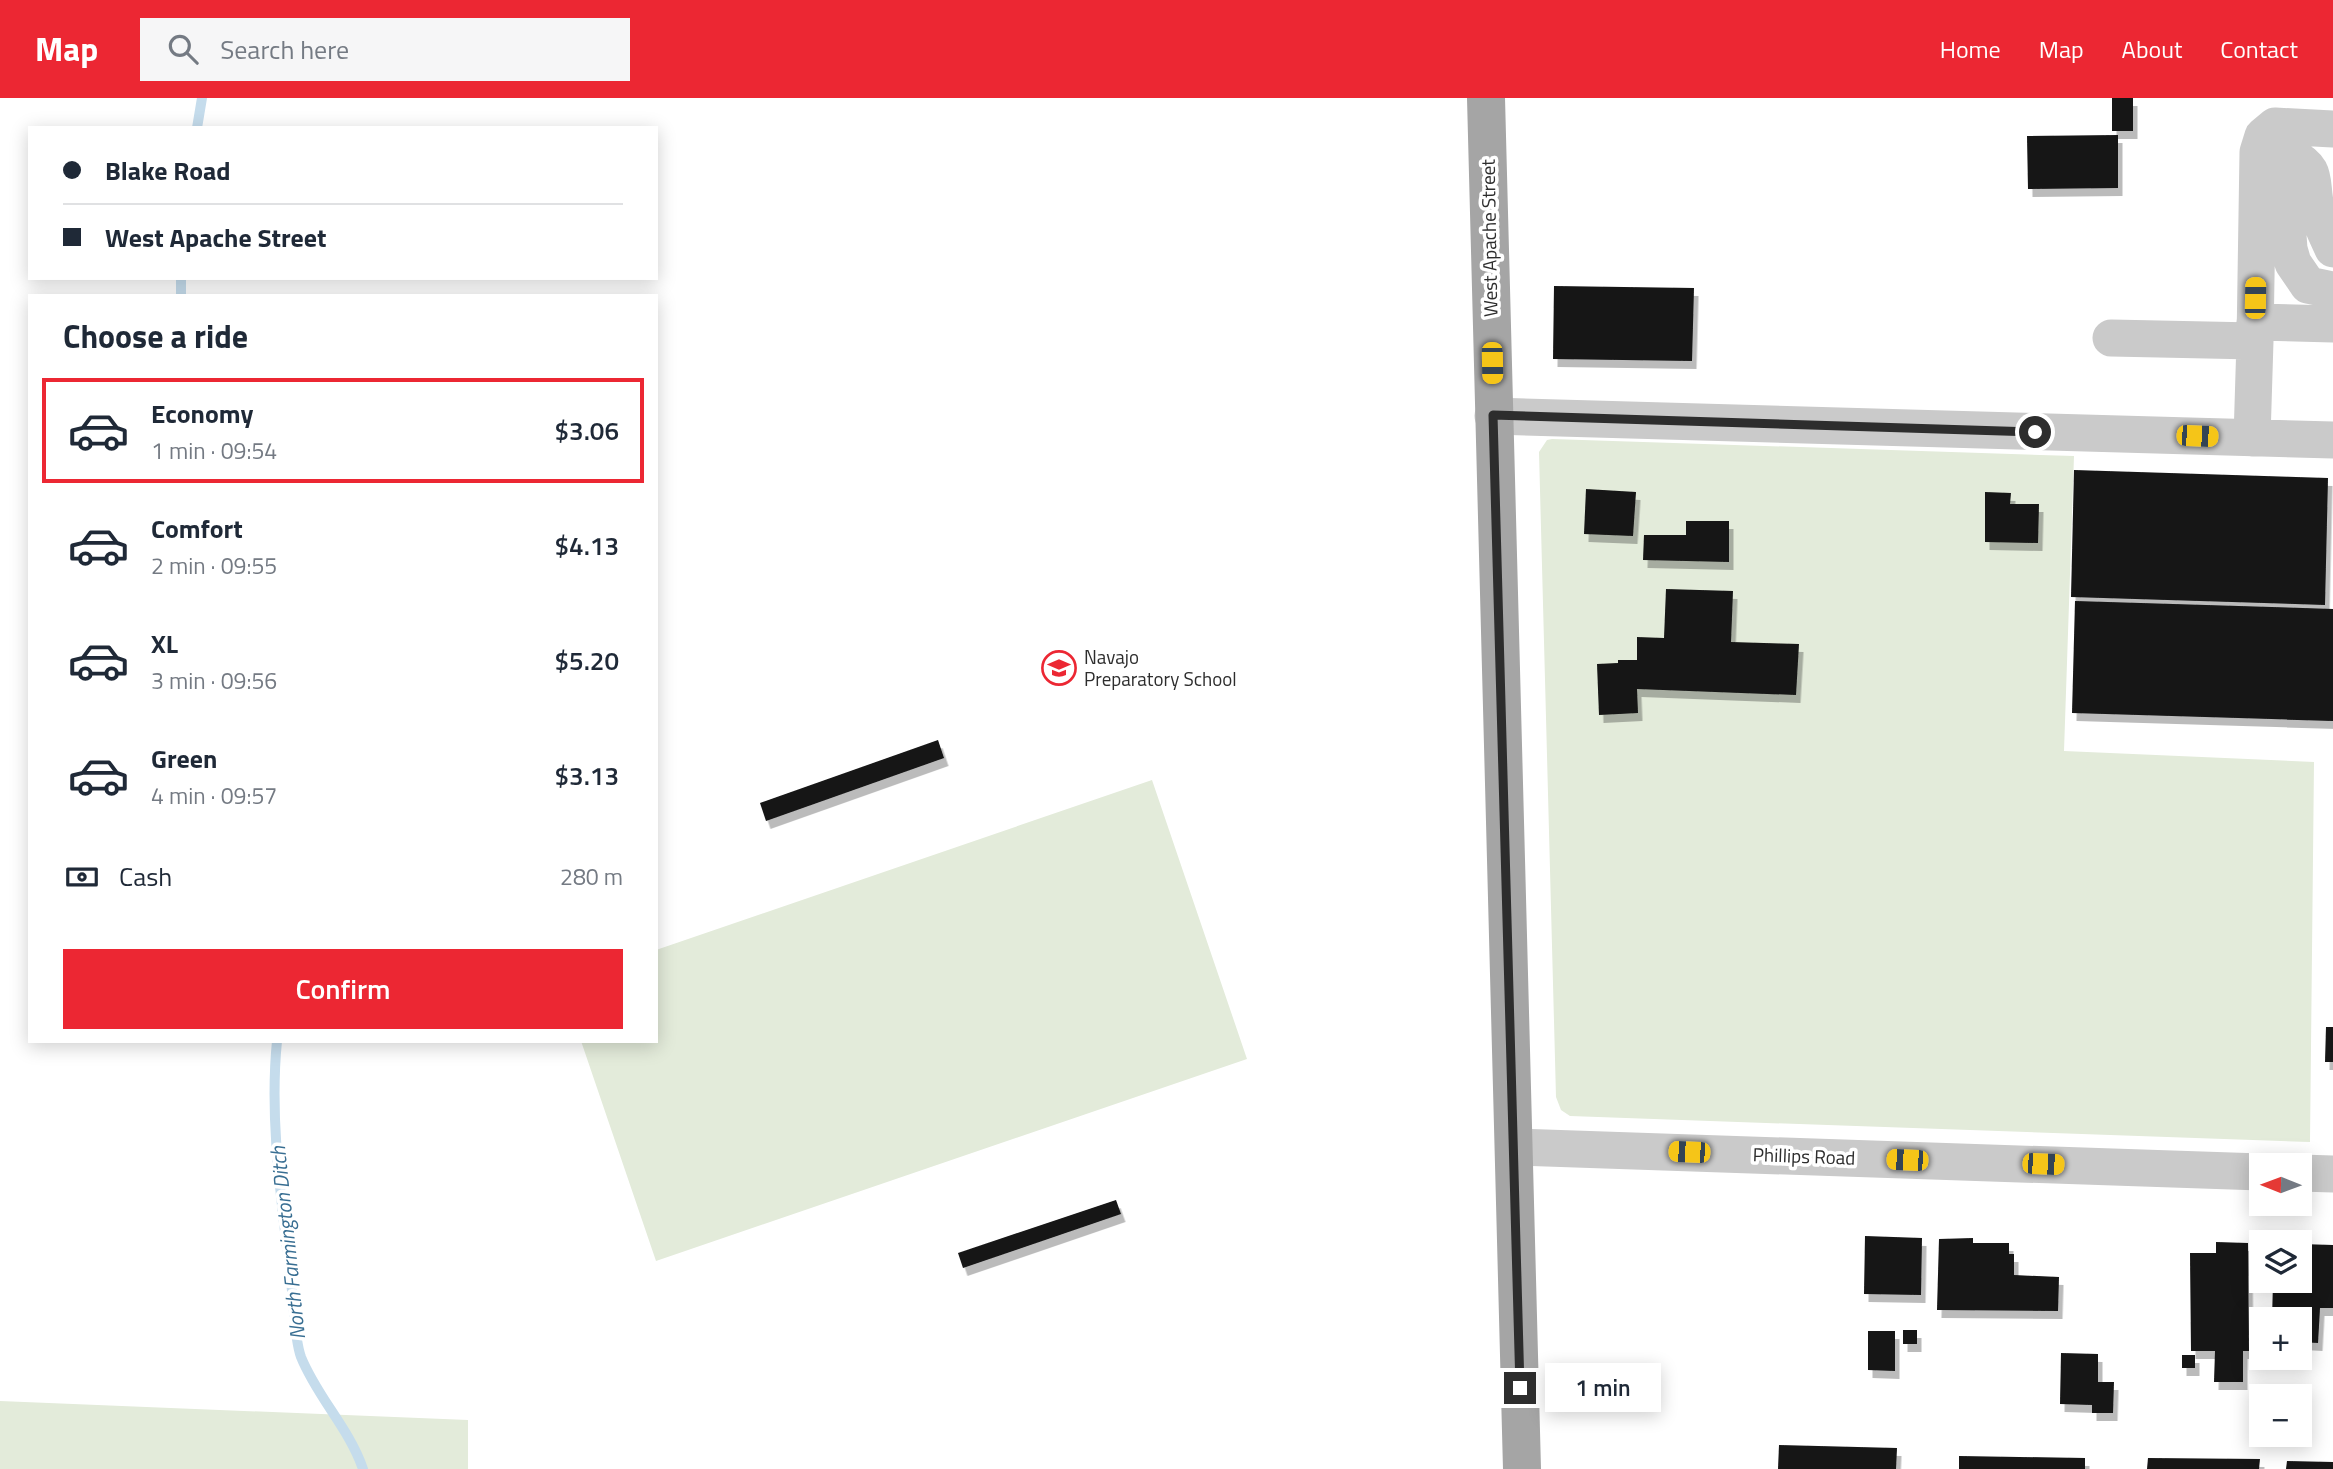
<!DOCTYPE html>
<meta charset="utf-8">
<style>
body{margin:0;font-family:"Titillium Web",sans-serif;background:#f6f6f7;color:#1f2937;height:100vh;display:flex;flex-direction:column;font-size:26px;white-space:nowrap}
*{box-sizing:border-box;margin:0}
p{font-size:23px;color:#747a83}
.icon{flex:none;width:38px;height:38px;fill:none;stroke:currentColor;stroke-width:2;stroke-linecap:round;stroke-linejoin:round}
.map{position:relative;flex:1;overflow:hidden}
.side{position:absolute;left:28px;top:196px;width:630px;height:749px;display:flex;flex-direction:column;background:#fff;border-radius:0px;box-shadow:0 4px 18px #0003}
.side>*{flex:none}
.banner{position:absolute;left:28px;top:28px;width:630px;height:154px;border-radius:0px;box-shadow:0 4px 18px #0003;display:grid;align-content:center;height:154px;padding:0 35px;background:#fff}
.needle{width:46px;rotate:271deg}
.fabs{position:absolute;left:2249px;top:1055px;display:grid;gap:14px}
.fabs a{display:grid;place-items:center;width:63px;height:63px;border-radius:0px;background:#fff;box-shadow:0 4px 18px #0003;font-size:35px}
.end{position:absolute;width:32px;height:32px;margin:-16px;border:9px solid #2d2d2d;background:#fff;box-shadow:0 0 0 4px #fff}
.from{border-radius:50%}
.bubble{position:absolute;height:49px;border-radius:0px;background:#fff;box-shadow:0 4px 18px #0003;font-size:23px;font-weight:600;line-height:49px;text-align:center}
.car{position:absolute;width:21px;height:42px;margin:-21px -10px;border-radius:9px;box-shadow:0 0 5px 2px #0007;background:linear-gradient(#f5c518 24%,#345 0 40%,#f5c518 0 76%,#345 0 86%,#f5c518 0)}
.banner b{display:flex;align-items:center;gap:24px;height:66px;font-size:26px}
.banner b+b{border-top:2px solid #e0e1e3}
.banner i{width:18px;height:18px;background:#1f2937}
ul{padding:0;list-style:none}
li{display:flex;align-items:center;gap:21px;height:105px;margin:0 14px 10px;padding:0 21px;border:4px solid transparent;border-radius:0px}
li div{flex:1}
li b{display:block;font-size:26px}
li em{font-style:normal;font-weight:600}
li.active{border-color:#ec2733}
li>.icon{width:63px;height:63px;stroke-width:1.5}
h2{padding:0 35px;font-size:32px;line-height:84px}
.pay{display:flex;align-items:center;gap:18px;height:77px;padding:0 35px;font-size:26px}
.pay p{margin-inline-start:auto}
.button{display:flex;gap:14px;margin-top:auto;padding:14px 35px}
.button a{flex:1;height:80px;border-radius:0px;background:#ec2733;color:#fff;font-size:28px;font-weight:600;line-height:80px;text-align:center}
header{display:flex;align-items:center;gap:42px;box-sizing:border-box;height:98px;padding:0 35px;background:#ec2733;color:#fff}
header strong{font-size:33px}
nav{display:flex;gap:38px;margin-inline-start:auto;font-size:24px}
.search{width:490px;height:63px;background:#f6f6f7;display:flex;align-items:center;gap:18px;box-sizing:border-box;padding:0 24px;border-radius:0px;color:#747a83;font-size:26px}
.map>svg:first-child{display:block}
</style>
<header>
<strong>Map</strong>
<div class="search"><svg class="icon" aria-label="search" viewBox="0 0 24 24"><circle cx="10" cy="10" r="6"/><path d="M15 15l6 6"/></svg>Search here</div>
<nav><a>Home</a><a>Map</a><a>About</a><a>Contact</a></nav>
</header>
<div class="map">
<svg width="2333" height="1371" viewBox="0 0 2333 1371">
<defs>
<filter id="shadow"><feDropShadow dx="4.5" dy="8" stdDeviation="0" flood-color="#0004"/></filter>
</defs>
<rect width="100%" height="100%" fill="#fff"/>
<!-- green -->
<path fill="#e3ebda" d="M1552 341 2074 358 2064 653 2314 664 2310 1044 1570 1018 1561 1012 1556 999 1539 354 1547 342Z
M1152 682 1247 961 656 1163 581 943H656V852Z
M0 1303 468 1322V1371H0Z"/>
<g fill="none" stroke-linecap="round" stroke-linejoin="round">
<!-- stream -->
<path stroke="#c5dcec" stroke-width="10" d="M197 30 202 0
M181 180V198
M277 943C269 1023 282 1105 291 1184 294 1205 294 1240 301 1259 317 1299 349 1330 363 1371"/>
</g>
<!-- building -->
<path fill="#141414" filter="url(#shadow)" d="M2112 0H2133V33H2112Z
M2118 37V90L2028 91 2027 38Z
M1554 188 1694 190 1692 263 1553 261Z
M2074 372 2328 380 2325 507 2071 499Z
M1586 391 1636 394 1633 438 1584 436Z
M1985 394 2011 395 2010 406H2039L2038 445 1985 444Z
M1686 423H1729V464L1643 462 1644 437H1686Z
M1666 491 1733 493 1731 544 1799 546 1796 597 1637 591 1638 615 1599 617 1597 566 1618 565V562H1637V539L1664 540Z
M2075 503 2333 511V623L2072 615Z
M938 642 944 660 766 723 760 705Z
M2326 929H2333V964H2325Z
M1116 1102 1121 1116 963 1170 958 1155Z
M1865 1138 1922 1140 1921 1197 1864 1196Z
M1973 1140V1145H2009V1156H2014V1177L2059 1179 2058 1213 1937 1212 1939 1141Z
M2216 1144 2248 1145 2249 1253H2243V1284H2214L2215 1253H2191L2190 1155H2216Z
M2300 1146 2333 1147V1210H2320L2318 1245 2300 1244V1222H2272L2273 1183H2300Z
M1903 1232H1917V1246H1903Z
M1868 1233H1895V1273L1868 1272Z
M2061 1255 2098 1256V1284H2114L2113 1315H2092V1307L2060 1306Z
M2182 1257H2195V1270H2182Z
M1779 1347 1897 1350 1896 1371H1778Z
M1959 1358 2085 1360V1371H1959Z
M2148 1360 2260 1361 2259 1371H2147Z
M2287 1363 2333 1364V1371H2286Z"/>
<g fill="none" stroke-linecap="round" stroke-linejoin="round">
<!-- minor -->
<path stroke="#cacaca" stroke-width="37" d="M2291 29V58L2287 70 2286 110 2289 151 2293 165 2308 187 2333 192
M2291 58C2319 71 2310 84 2316 109 2320 124 2327 138 2333 151
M2255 224 2333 226
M2111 240 2255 243 2258 54 2263 38 2275 28 2333 31
M1493 318 2333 342
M2252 340 2255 243
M1514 1049 2261 1074
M2300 1075 2333 1076"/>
<!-- major -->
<path stroke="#a5a5a5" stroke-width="38" d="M1486 0 1522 1371"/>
</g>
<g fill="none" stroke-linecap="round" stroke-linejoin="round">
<!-- route -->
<path stroke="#2d2d2d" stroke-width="9" d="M1520 1290 1493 317 2035 334"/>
</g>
<!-- icons -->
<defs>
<g id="school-ring" transform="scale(1.75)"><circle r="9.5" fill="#fff" stroke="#ec2733" stroke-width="1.5"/><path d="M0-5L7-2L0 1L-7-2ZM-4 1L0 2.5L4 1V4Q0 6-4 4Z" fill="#ec2733"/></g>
</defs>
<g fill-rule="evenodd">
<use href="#school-ring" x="1059" y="570"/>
</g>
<g text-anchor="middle" stroke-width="7" stroke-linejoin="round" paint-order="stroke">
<!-- street labels -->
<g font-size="19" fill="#2d2d2d" stroke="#fff">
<text transform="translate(1489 140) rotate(-91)" y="7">West Apache Street</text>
<text transform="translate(1804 1058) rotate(2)" y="7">Phillips Road</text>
</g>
<!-- poi labels -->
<g font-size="19" fill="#2d2d2d" stroke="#fff" text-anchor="start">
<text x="1084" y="566">Navajo<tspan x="1084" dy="22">Preparatory School</tspan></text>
</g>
<!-- water labels -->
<g font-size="21" font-style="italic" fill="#386e92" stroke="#fff">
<text transform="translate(288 1145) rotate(-96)" y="7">North Farmington Ditch</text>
</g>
</g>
</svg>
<div class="fabs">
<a><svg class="needle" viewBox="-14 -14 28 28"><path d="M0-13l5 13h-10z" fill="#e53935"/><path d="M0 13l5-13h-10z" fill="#747a83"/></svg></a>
<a><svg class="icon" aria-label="layers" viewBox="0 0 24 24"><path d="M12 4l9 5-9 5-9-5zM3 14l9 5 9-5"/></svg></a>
<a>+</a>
<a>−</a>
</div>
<i class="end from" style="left:2035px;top:334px"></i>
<i class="end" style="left:1520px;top:1290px"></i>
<div class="bubble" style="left:1545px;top:1265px;width:116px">1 min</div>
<i class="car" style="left:2255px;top:200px;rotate:1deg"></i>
<i class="car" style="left:1492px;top:265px;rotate:179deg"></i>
<i class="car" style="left:2197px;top:338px;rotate:92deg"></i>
<i class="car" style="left:1689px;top:1054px;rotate:272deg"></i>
<i class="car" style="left:1907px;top:1062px;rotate:272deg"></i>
<i class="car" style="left:2043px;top:1066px;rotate:92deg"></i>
<div class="banner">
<b><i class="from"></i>Blake Road</b>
<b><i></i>West Apache Street</b>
</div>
<section class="side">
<h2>Choose a ride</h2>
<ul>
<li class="active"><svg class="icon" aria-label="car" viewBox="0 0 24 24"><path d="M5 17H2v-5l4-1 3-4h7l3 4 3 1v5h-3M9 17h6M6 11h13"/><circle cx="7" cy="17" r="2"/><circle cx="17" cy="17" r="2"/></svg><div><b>Economy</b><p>1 min · 09:54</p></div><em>$3.06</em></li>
<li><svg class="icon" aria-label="car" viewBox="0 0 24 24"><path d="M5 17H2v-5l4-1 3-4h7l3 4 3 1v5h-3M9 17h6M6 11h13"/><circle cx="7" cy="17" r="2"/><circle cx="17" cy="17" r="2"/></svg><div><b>Comfort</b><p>2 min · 09:55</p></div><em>$4.13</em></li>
<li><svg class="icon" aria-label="car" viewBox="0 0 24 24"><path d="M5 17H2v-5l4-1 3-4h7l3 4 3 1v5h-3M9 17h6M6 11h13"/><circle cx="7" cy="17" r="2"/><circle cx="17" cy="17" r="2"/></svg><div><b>XL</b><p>3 min · 09:56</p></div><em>$5.20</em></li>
<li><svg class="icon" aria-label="car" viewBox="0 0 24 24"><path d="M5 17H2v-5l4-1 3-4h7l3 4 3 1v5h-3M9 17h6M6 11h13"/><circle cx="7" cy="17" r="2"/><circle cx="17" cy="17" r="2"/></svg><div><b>Green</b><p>4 min · 09:57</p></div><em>$3.13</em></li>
</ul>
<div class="pay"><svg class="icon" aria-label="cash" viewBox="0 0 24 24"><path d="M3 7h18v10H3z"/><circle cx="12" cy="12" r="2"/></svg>Cash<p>280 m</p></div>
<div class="button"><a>Confirm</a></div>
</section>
</div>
